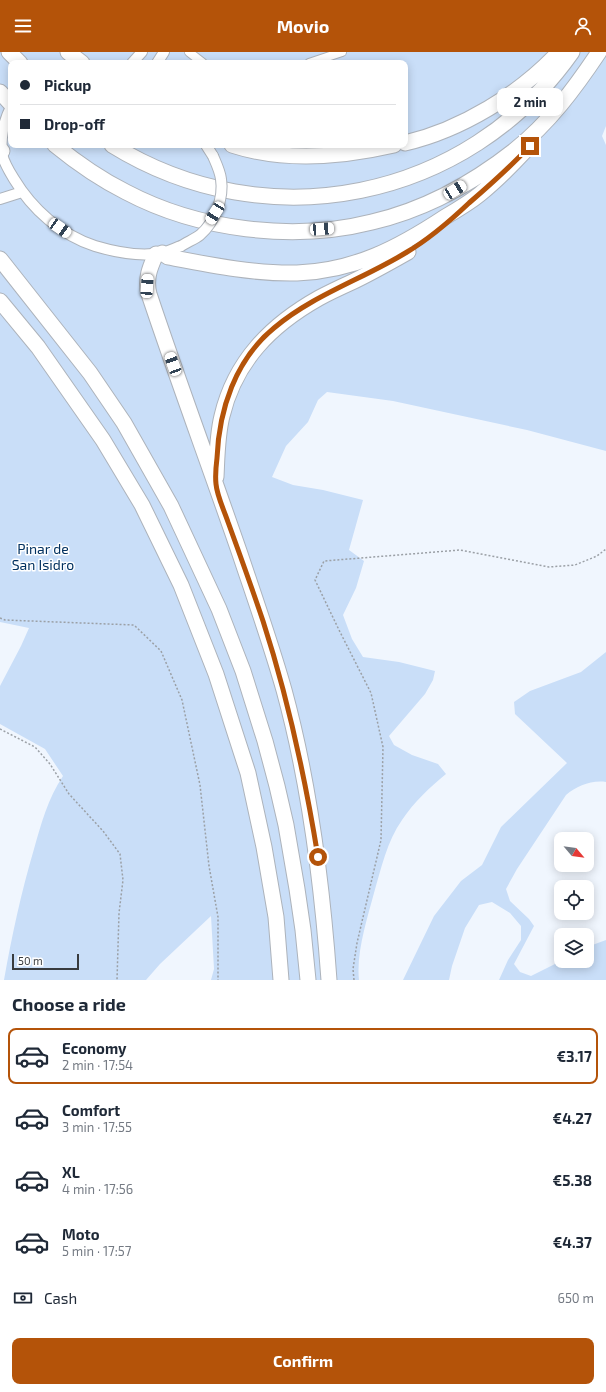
<!DOCTYPE html>
<meta charset="utf-8">
<style>
body{margin:0;font-family:"Exo 2",sans-serif;background:#f2f2f3;color:#1f2937;height:100vh;display:flex;flex-direction:column;font-size:15px;white-space:nowrap}
*{box-sizing:border-box;margin:0}
p{font-size:13px;color:#747a83}
.icon{flex:none;width:22px;height:22px;fill:none;stroke:currentColor;stroke-width:2;stroke-linecap:round;stroke-linejoin:round}
.map{position:relative;height:928px;overflow:hidden}
.panel{display:flex;flex-direction:column;background:#fff;flex:1}
.panel>*{flex:none}
.guide{position:absolute;left:8px;top:8px;width:400px;height:88px;border-radius:8px;box-shadow:0 2px 10px #0003;display:grid;align-content:center;height:88px;padding:0 12px;background:#fff}
.needle{width:26px;rotate:119deg}
.buttons{position:absolute;left:554px;top:780px;display:grid;gap:8px}
.buttons a{display:grid;place-items:center;width:40px;height:40px;border-radius:8px;background:#fff;box-shadow:0 2px 10px #0003;font-size:20px}
.scale{position:absolute;left:12px;bottom:10px;width:67px;box-sizing:border-box;padding-left:4px;border:2px solid #383b3e;border-top:0;font-size:11px;line-height:14px;white-space:nowrap;color:#383b3e;-webkit-text-stroke:3px #fff;paint-order:stroke}
.end{position:absolute;width:18px;height:18px;margin:-9px;border:5px solid #b45309;background:#fff;box-shadow:0 0 0 2px #fff}
.from{border-radius:50%}
.bubble{position:absolute;height:28px;border-radius:8px;background:#fff;box-shadow:0 2px 10px #0003;font-size:13px;font-weight:700;line-height:28px;text-align:center}
.car{position:absolute;width:12px;height:24px;margin:-12px -6px;border-radius:5px;box-shadow:0 0 3px 1px #0007;background:linear-gradient(#fff 24%,#345 0 40%,#fff 0 76%,#345 0 86%,#fff 0)}
.guide b{display:flex;align-items:center;gap:14px;height:38px;font-size:15px}
.guide b+b{border-top:1px solid #e0e1e3}
.guide i{width:10px;height:10px;background:#1f2937}
ul{padding:0;list-style:none}
li{display:flex;align-items:center;gap:12px;height:56px;margin:0 8px 6px;padding:0 4px;border:2px solid transparent;border-radius:8px}
li div{flex:1}
li b{display:block;font-size:15px}
li em{font-style:normal;font-weight:700}
li.selected{border-color:#b45309}
li>.icon{width:36px;height:36px;stroke-width:1.5}
h2{padding:0 12px;font-size:18px;line-height:48px}
.pay{display:flex;align-items:center;gap:10px;height:44px;padding:0 12px;font-size:15px}
.pay p{margin-inline-start:auto}
.action{display:flex;gap:8px;margin-top:auto;padding:8px 12px}
.action a{flex:1;height:46px;border-radius:8px;background:#b45309;color:#fff;font-size:16px;font-weight:700;line-height:46px;text-align:center}
header{display:flex;justify-content:space-between;align-items:center;height:52px;padding:0 12px;background:#b45309;color:#fff;font-size:18px;font-weight:700}
.map>svg:first-child{display:block}
</style>
<header><svg class="icon" aria-label="menu" viewBox="0 0 24 24"><path d="M4 6h16M4 12h16M4 18h16"/></svg>Movio<svg class="icon" aria-label="person" viewBox="0 0 24 24"><circle cx="12" cy="8" r="4"/><path d="M4 21q1-7 8-7t8 7"/></svg></header>
<div class="map">
<svg width="606" height="928" viewBox="0 0 606 928">
<rect width="100%" height="100%" fill="#f0f6fe"/>
<!-- green -->
<path fill="#c9def8" fill-rule="evenodd" d="M0 0H606V74L602 84 606 93V399L527 378 393 349 327 340 318 348 308 370 286 394 272 425 293 433 323 438 363 448 349 498 364 509 356 536 343 563 352 587 363 605 399 610 435 619 433 628 425 642 389 684 394 693 412 703 438 712 446 722C430 735 414 750 402 768 387 789 381 817 374 841 367 867 356 901 359 928H211L214 917 211 864 160 912 146 928H4C12 883 21 841 34 797 41 772 48 746 63 724L45 697 0 672V634L21 594 29 576 0 570ZM11 11H405V93H11Z
M606 600V730C591 728 577 734 566 743L517 817 506 837 510 849 529 867 534 874 514 912 520 920 531 924 561 909H587V895L606 888V928H499L508 908 521 888V874L510 861 492 850 479 853 465 876 452 914 449 928H403L434 864 461 829 482 813 501 775 567 711 515 662 514 650 530 639 581 620Z"/>
<g fill="none" stroke-linecap="round" stroke-linejoin="round">
<!-- minor casing -->
<g stroke="#adb3bb" stroke-width="10">
<path id="minor" d="M189 0 203 11
M309 11 342 0"/>
</g>
<!-- tertiary casing -->
<g stroke="#adb3bb" stroke-width="12">
<path id="tertiary" d="M132 11 142 0
M157 11 164 0
M11 55C4 68 0 87 2 102 4 111 9 119 14 127 32 157 61 183 95 194 115 200 140 205 161 201 168 200 175 196 181 194
M206 93 213 104
M0 147 22 140"/>
</g>
<!-- motorway casing -->
<g stroke="#adb3bb" stroke-width="17">
<path id="motorway" d="M9 0 20 11
M68 0 82 11
M0 40 11 52
M405 91C461 78 520 42 559 0
M55 93C77 111 100 127 126 140 198 178 293 190 372 170 424 158 473 131 515 98 549 71 575 36 599 0
M112 93C267 189 467 149 572 0
M232 93C284 110 342 105 394 93
M0 97 2 99
M162 201 168 205C210 213 254 222 297 221 354 219 398 196 445 165 457 158 469 151 480 142 496 129 510 115 524 100
M156 202C150 215 145 227 149 242 178 329 210 415 240 502 255 547 271 592 284 638 310 733 322 830 329 928
M0 207 90 321 124 371 171 454 219 557 243 619 265 689 277 734 286 773 297 837 303 878 308 928
M0 249 38 295 103 388 142 453 181 533 216 622 248 721 264 795 276 865 281 928
M216 425C217 405 217 384 222 364 235 309 271 273 319 246 330 240 341 235 352 230 371 221 390 210 408 200"/>
</g>
<!-- path -->
<path stroke="#9ba0a6" stroke-width="1.5" stroke-dasharray="2 2" stroke-linecap="butt" d="M0 566 5 568 134 573 161 599 182 648 200 733 209 814 218 865V928
M0 677 35 695 50 712 69 742 103 779 120 802 123 828 119 861 117 928
M354 928 353 917 357 891 381 788 383 695 371 641 339 578 315 528 324 509 460 498 549 515 575 513 597 504 606 497"/>
<!-- minor -->
<use href="#minor" stroke="#fff" stroke-width="8"/>
<!-- tertiary -->
<use href="#tertiary" stroke="#fff" stroke-width="10"/>
<!-- motorway -->
<use href="#motorway" stroke="#fff" stroke-width="15"/>
<!-- tertiary-bridge casing -->
<g stroke="#adb3bb" stroke-width="12" stroke-linecap="butt">
<path id="tertiary-bridge" d="M181 194C187 190 195 187 200 183 215 170 224 146 221 127 220 119 216 111 213 104"/>
</g>
<!-- tertiary-bridge -->
<use href="#tertiary-bridge" stroke="#fff" stroke-width="10"/>
</g>
<g fill="none" stroke-linecap="round" stroke-linejoin="round">
<!-- route -->
<path stroke="#b45309" stroke-width="5" d="M318 805C305 725 288 646 263 569 252 536 240 503 228 470 224 458 217 444 216 432 215 423 216 414 217 406 219 358 235 308 274 276 313 243 363 227 407 200 429 187 450 169 469 151 490 133 511 114 530 94"/>
</g>
<g text-anchor="middle" stroke-width="3" stroke-linejoin="round" paint-order="stroke">
<!-- park labels -->
<g font-size="14" fill="#023160" stroke="#fff">
<text x="43" y="502">Pinar de<tspan x="43" dy="16">San Isidro</tspan></text>
</g>
</g>
</svg>
<div class="buttons">
<a><svg class="needle" viewBox="-14 -14 28 28"><path d="M0-13l5 13h-10z" fill="#e53935"/><path d="M0 13l5-13h-10z" fill="#747a83"/></svg></a>
<a><svg class="icon" aria-label="locate" viewBox="0 0 24 24"><circle cx="12" cy="12" r="6"/><path d="M12 2v4M12 18v4M2 12h4M18 12h4"/></svg></a>
<a><svg class="icon" aria-label="layers" viewBox="0 0 24 24"><path d="M12 4l9 5-9 5-9-5zM3 14l9 5 9-5"/></svg></a>
</div>
<div class="scale">50 m</div>
<i class="end from" style="left:318px;top:805px"></i>
<i class="end" style="left:530px;top:94px"></i>
<div class="bubble" style="left:497px;top:36px;width:66px">2 min</div>
<i class="car" style="left:455px;top:138px;rotate:59deg"></i>
<i class="car" style="left:215px;top:161px;rotate:212deg"></i>
<i class="car" style="left:60px;top:176px;rotate:124deg"></i>
<i class="car" style="left:322px;top:177px;rotate:86deg"></i>
<i class="car" style="left:147px;top:234px;rotate:4deg"></i>
<i class="car" style="left:173px;top:312px;rotate:340deg"></i>
<div class="guide">
<b><i class="from"></i>Pickup</b>
<b><i></i>Drop-off</b>
</div>
</div>
<section class="panel">
<h2>Choose a ride</h2>
<ul>
<li class="selected"><svg class="icon" aria-label="car" viewBox="0 0 24 24"><path d="M5 17H2v-5l4-1 3-4h7l3 4 3 1v5h-3M9 17h6M6 11h13"/><circle cx="7" cy="17" r="2"/><circle cx="17" cy="17" r="2"/></svg><div><b>Economy</b><p>2 min · 17:54</p></div><em>€3.17</em></li>
<li><svg class="icon" aria-label="car" viewBox="0 0 24 24"><path d="M5 17H2v-5l4-1 3-4h7l3 4 3 1v5h-3M9 17h6M6 11h13"/><circle cx="7" cy="17" r="2"/><circle cx="17" cy="17" r="2"/></svg><div><b>Comfort</b><p>3 min · 17:55</p></div><em>€4.27</em></li>
<li><svg class="icon" aria-label="car" viewBox="0 0 24 24"><path d="M5 17H2v-5l4-1 3-4h7l3 4 3 1v5h-3M9 17h6M6 11h13"/><circle cx="7" cy="17" r="2"/><circle cx="17" cy="17" r="2"/></svg><div><b>XL</b><p>4 min · 17:56</p></div><em>€5.38</em></li>
<li><svg class="icon" aria-label="car" viewBox="0 0 24 24"><path d="M5 17H2v-5l4-1 3-4h7l3 4 3 1v5h-3M9 17h6M6 11h13"/><circle cx="7" cy="17" r="2"/><circle cx="17" cy="17" r="2"/></svg><div><b>Moto</b><p>5 min · 17:57</p></div><em>€4.37</em></li>
</ul>
<div class="pay"><svg class="icon" aria-label="cash" viewBox="0 0 24 24"><path d="M3 7h18v10H3z"/><circle cx="12" cy="12" r="2"/></svg>Cash<p>650 m</p></div>
<div class="action"><a>Confirm</a></div>
</section>
